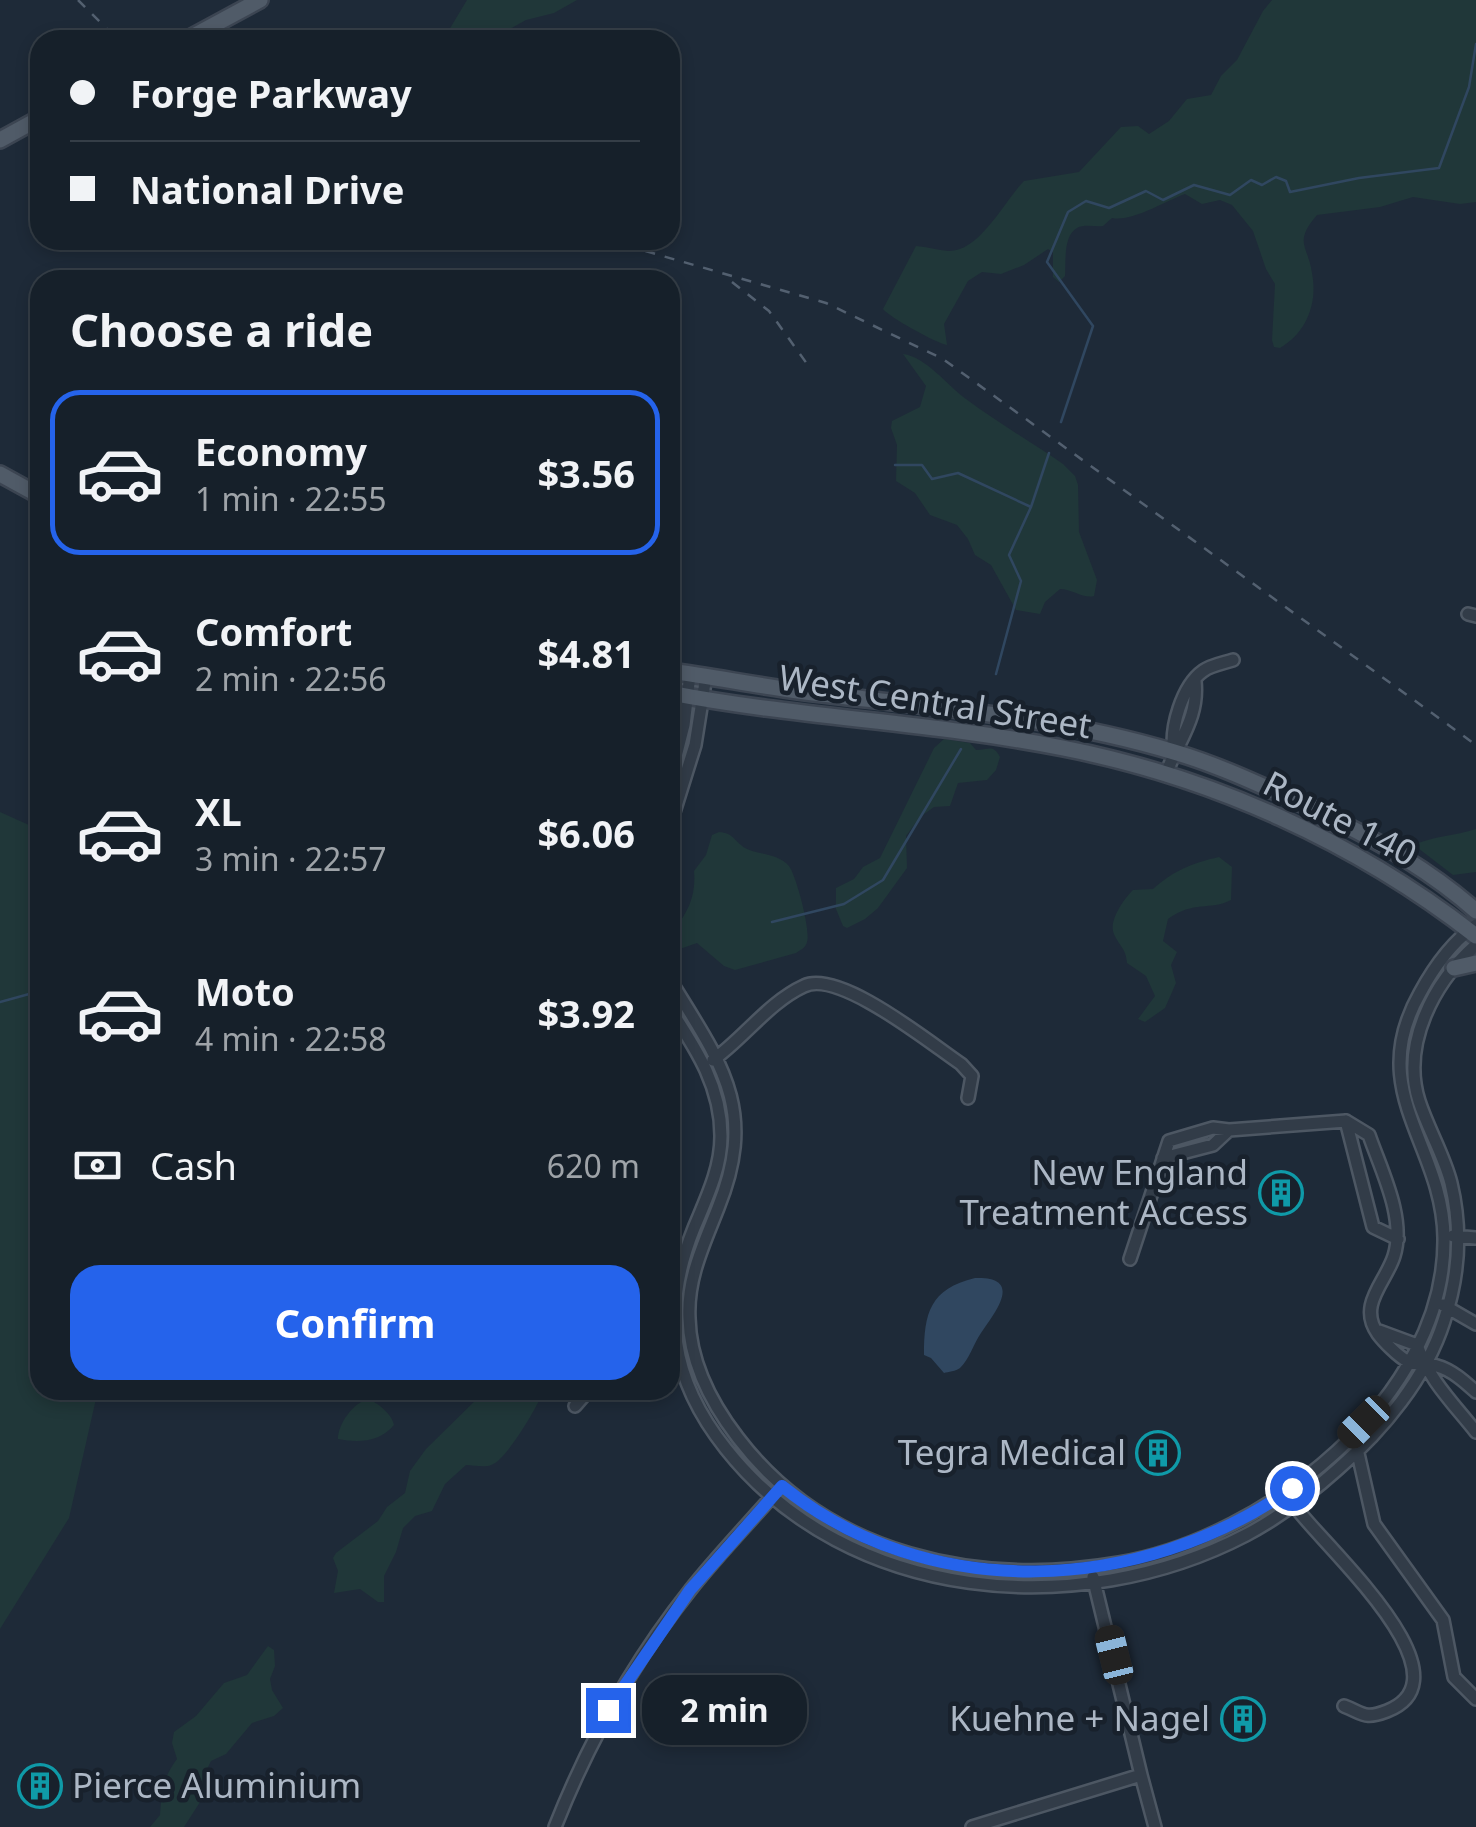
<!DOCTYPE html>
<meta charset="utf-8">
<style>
body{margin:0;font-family:"Noto Sans",sans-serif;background:#1f2832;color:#f1f3f6;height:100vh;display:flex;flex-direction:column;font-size:38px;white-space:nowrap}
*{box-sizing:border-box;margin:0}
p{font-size:32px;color:#9ea3a8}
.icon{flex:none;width:55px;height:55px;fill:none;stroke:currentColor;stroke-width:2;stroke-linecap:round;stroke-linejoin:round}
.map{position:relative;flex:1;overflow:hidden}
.drawer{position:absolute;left:30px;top:270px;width:650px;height:1130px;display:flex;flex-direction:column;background:#16202a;border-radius:30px;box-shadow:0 5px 15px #0003,0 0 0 2px #353e47}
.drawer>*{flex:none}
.banner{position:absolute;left:30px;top:30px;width:650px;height:220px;border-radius:30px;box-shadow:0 5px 15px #0003,0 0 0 2px #353e47;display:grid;align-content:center;height:220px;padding:0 40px;background:#16202a}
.end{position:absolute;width:45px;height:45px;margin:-22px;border:12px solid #2563eb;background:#fff;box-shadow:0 0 0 5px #fff}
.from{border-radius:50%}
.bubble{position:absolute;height:70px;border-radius:30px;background:#16202a;box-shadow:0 5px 15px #0003,0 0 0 2px #353e47;font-size:32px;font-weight:700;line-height:70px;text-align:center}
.car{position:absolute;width:30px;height:60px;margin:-30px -15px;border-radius:12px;box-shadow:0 0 8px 2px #0007;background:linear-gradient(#222 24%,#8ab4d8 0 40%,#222 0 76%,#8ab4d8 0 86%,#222 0)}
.banner b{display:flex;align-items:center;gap:35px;height:95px;font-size:38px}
.banner b+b{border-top:2px solid #353e47}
.banner i{width:25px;height:25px;background:#f1f3f6}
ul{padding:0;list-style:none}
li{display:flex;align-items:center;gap:30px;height:165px;margin:0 20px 15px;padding:0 20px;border:5px solid transparent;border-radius:30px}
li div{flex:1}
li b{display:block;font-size:38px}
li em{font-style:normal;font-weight:700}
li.current{border-color:#2563eb}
li>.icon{width:90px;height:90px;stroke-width:1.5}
h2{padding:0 40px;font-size:45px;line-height:120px}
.pay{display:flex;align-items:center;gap:25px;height:110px;padding:0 40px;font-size:38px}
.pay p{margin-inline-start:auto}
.primary-button{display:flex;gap:20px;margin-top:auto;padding:20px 40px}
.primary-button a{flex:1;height:115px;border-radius:30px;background:#2563eb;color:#fff;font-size:40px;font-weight:700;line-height:115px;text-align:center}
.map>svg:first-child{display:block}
</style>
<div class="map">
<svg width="1476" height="1827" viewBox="0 0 1476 1827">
<rect width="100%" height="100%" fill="#1e2a38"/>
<!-- green -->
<path fill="#203739" d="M467 0H577L554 13 526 20 490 40H433L449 30Z
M1272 0H1476V202L1460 204 1413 197 1380 207 1317 215C1293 243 1308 245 1312 273 1318 304 1306 333 1280 348L1274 347 1272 340 1275 284 1266 269 1253 231 1232 205 1220 200 1202 204 1185 194C1165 201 1133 222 1112 218L1103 226C1095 227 1084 224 1077 228 1063 236 1066 262 1065 276L1059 282 1053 277V252L1048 249 1024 265 1001 274 982 272 968 281 944 324 947 345C936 343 889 317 883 309L916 246C927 247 938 250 948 251 980 252 1004 201 1024 181L1079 172 1121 127 1138 126 1149 134 1169 121 1187 99 1211 95 1221 76 1237 60 1263 11Z
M903 354C926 357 947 385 966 399 997 422 1031 442 1063 464L1075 476 1078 485 1079 532 1097 580 1094 596C1084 599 1072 589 1060 589L1045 602 1040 614 1016 610 991 565 975 555 968 539 957 525 930 515 915 493 896 481 897 445 891 428 892 421 920 407 926 386Z
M944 739 970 743 976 750C989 750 993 744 1000 757L996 770 987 780 958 783 950 806 934 807 920 817 906 836 907 868 878 908 865 919 847 928 843 926 836 909V888L854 879 863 867 880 858 934 748Z
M0 812 40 830V1390H98L69 1518 0 1629Z
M1476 829V872L1453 875 1414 845C1433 836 1455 836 1476 829Z
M719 832C734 833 734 841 745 848 758 855 778 853 789 866 796 875 811 931 807 942 806 948 800 950 796 953L735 970 724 966 697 943 677 950 675 929C689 910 696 895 694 871L706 855 712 835Z
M1219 857 1232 867 1231 900C1210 911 1194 900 1168 919L1163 941 1177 952 1171 965 1176 983 1165 1008 1145 1022 1138 1019 1155 996 1146 976 1127 963C1126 948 1119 946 1114 934 1108 921 1124 899 1133 890L1153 889C1173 871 1192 863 1219 857Z
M486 1390H544C538 1406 506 1461 491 1465 484 1468 474 1465 466 1465L445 1484 432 1511 415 1516 403 1528 396 1552 384 1576V1602H378L360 1589 334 1593 338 1571 333 1558 336 1553 378 1521 387 1507 405 1493 410 1471 426 1449Z
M368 1399C378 1403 392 1414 394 1425 380 1442 359 1443 338 1439 338 1424 353 1403 368 1399Z
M268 1646 274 1650 275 1666 270 1679 272 1690 283 1708 274 1716 252 1723 226 1754 211 1761 205 1773 202 1799 184 1827H150L160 1815C162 1792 162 1779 177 1759L172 1743 174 1732 196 1716 224 1683 247 1675Z"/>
<!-- water -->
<path fill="#304760" d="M975 1278C1026 1276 993 1315 981 1333 974 1343 969 1360 960 1368 956 1371 948 1372 944 1373L931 1358 924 1355C924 1313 930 1289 975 1278Z"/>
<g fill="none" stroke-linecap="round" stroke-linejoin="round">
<!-- stream -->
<path stroke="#304760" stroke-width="2.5" d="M1061 422 1093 326 1047 262 1068 212 1086 201 1109 208 1146 191 1163 200 1194 185 1230 195 1251 180 1262 185 1276 177 1286 181 1290 192 1359 178 1439 168 1469 87 1476 44
M895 465H922L932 479 958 473 1031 507
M996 674 1021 581 1009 555 1031 507 1049 453
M772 922 844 904 883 880 961 749
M0 1002 40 991"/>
<!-- minor casing -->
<g stroke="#4d5763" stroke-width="16">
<path id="minor" d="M1468 614 1476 616
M1174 752C1170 728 1182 686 1203 671 1211 665 1224 663 1233 660
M1166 774C1178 741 1199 718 1195 681
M670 780 684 725 690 674
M670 825 695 745 706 676
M670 980C721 1063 758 1109 718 1208 704 1244 687 1278 689 1318 690 1363 711 1403 738 1438 828 1556 978 1587 1119 1563 1265 1538 1446 1398 1444 1238 1443 1144 1364 1092 1420 993 1434 967 1452 942 1476 925
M670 1009C696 1049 721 1086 721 1136 721 1169 706 1199 694 1228 661 1310 670 1379 726 1449 848 1603 1079 1622 1246 1535 1280 1517 1310 1494 1338 1469 1383 1430 1426 1378 1444 1321 1459 1276 1462 1229 1451 1183 1444 1155 1428 1129 1419 1101 1401 1044 1434 982 1476 945
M713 1060C744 1038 769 1002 804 986 839 969 930 1043 961 1064L972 1076 968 1098
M1346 1121 1373 1227 1398 1239
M1163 1158 1213 1145 1229 1130
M1453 1236 1476 1238
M1130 1259 1169 1141 1213 1128 1229 1130 1346 1121 1369 1135C1381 1170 1406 1218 1394 1256 1386 1282 1357 1305 1378 1334 1384 1342 1398 1356 1407 1361 1415 1366 1428 1363 1437 1366 1452 1370 1465 1382 1476 1392
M1443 1305 1476 1324
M1379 1331 1417 1345C1429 1380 1453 1403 1476 1432
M575 1406 589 1390
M1357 1449 1374 1524 1443 1620 1454 1677 1476 1699
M1290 1500C1316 1540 1476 1676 1387 1711 1364 1720 1363 1713 1344 1706
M1093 1577 1141 1775
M555 1827C589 1741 633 1662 691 1589 718 1555 748 1524 777 1491
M972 1827 1141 1775 1155 1827"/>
</g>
<!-- major casing -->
<g stroke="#3c4552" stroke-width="20">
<path id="major" d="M186 40 260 0
M0 140 40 118
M0 474 40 496
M670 671C713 677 755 685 798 691 923 707 1052 715 1174 752 1222 766 1269 789 1315 810 1372 837 1429 869 1476 911
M670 693C800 718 933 722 1063 748 1212 777 1356 842 1476 936
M1454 968 1476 963"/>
</g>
<!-- minor -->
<use href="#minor" stroke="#323c48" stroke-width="11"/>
<!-- major -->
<use href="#major" stroke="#505b68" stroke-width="15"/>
<!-- rail -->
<path stroke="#536070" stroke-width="2.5" stroke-dasharray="10 10" stroke-linecap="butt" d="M78 0 118 40
M607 240 826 303 943 359 1476 745
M732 282 769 311 810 368"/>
</g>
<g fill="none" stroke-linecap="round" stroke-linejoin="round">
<!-- route -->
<path stroke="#2563eb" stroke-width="12" d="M608 1710 690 1590 782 1486C928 1605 1142 1594 1292 1488"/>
</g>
<!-- icons -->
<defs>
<g id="building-ring" transform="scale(2.25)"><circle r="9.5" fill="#18212c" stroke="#0f9aa8" stroke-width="1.5"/><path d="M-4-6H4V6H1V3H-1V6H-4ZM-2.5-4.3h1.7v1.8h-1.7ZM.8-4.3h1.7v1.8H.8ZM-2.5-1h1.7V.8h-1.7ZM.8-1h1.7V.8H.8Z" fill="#0f9aa8"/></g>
</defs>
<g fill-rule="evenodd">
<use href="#building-ring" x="1281" y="1193"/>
<use href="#building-ring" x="1158" y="1453"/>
<use href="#building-ring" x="1243" y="1719"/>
<use href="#building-ring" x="40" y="1786"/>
</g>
<g text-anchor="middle" stroke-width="9" stroke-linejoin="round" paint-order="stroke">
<!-- street labels -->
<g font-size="35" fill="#acb7c5" stroke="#18212c">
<text transform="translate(935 702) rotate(9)" y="12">West Central Street</text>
<text transform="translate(1340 819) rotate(27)" y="12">Route 140</text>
</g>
<!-- poi labels -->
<g font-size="35" fill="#acb7c5" stroke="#18212c" text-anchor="end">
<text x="1248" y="1185">New England<tspan x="1248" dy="40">Treatment Access</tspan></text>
<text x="1126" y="1465">Tegra Medical</text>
<text x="1210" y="1731">Kuehne + Nagel</text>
<text x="72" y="1798" text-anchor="start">Pierce Aluminium</text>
</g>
</g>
</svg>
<i class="end from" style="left:1292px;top:1488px"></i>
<i class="end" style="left:608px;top:1710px"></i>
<div class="bubble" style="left:642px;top:1675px;width:165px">2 min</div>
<i class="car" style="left:1364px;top:1422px;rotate:225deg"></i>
<i class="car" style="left:1114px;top:1655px;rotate:346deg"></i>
<div class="banner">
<b><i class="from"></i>Forge Parkway</b>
<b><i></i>National Drive</b>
</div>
<section class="drawer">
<h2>Choose a ride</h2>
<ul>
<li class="current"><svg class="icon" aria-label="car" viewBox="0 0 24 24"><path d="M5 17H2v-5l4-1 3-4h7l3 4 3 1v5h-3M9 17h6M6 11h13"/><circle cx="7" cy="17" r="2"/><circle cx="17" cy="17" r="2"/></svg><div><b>Economy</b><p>1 min · 22:55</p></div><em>$3.56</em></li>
<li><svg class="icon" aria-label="car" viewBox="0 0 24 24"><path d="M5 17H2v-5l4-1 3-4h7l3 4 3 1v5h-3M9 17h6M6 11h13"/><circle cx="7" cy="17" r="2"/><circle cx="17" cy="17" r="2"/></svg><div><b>Comfort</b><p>2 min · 22:56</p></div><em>$4.81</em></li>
<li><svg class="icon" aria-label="car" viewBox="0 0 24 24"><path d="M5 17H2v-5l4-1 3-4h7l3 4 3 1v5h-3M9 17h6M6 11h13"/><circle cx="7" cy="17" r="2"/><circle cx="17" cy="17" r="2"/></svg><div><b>XL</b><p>3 min · 22:57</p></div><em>$6.06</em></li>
<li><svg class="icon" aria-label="car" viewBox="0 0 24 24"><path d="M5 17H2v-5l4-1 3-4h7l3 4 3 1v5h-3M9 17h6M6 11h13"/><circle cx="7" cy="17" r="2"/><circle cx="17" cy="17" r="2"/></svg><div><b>Moto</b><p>4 min · 22:58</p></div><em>$3.92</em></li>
</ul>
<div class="pay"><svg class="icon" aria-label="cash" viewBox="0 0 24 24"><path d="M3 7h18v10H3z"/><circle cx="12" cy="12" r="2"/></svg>Cash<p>620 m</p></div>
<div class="primary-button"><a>Confirm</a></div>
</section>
</div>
